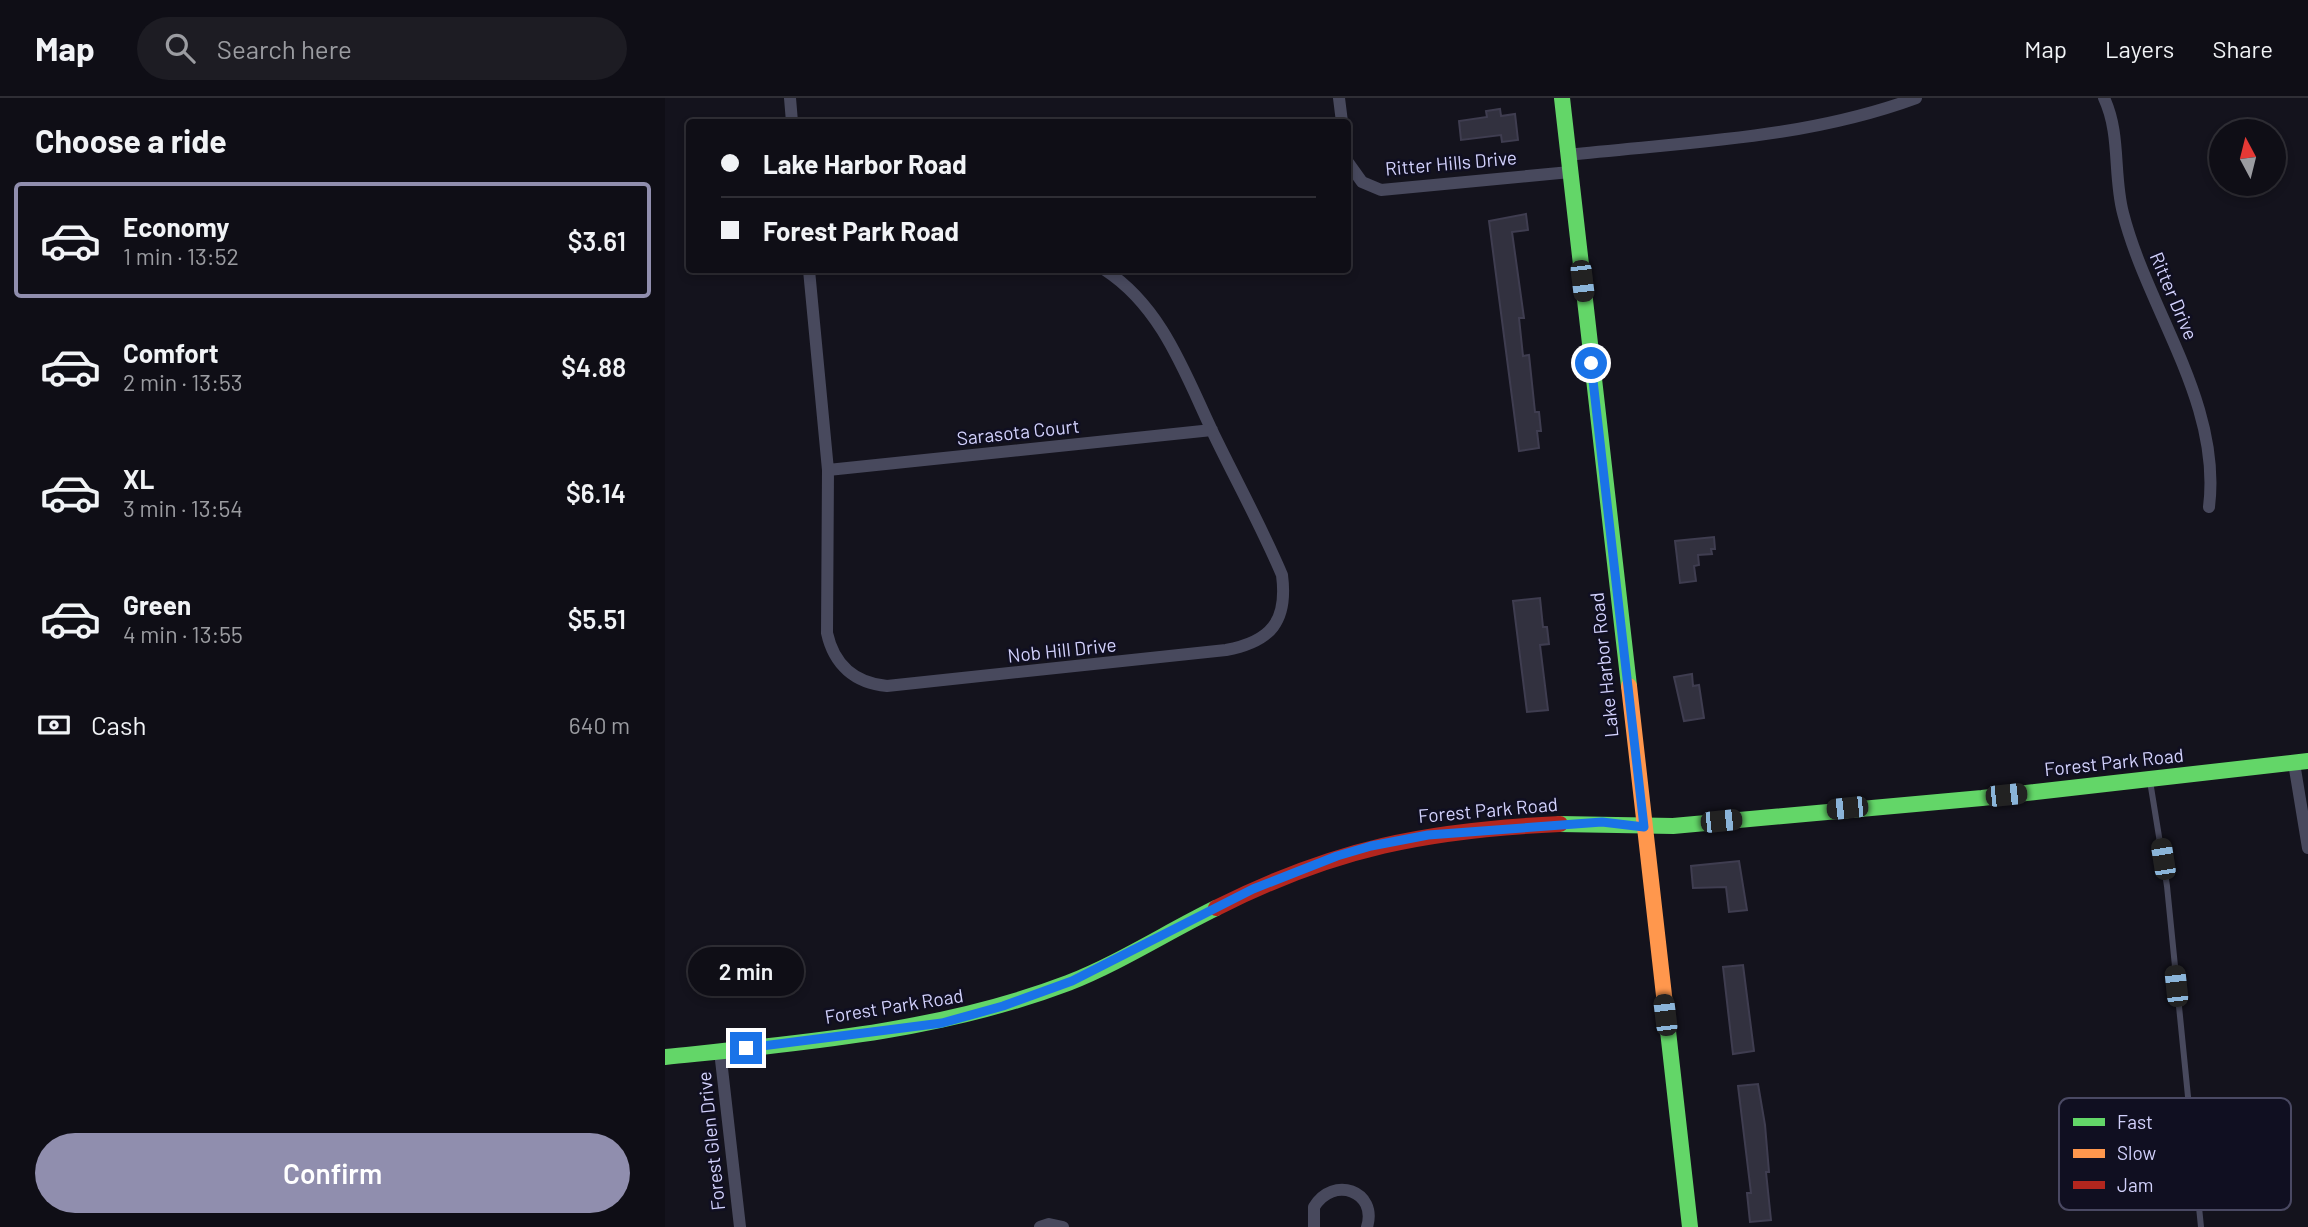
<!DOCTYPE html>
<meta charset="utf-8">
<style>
body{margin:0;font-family:Barlow,sans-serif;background:#1d1c23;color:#f1f3f6;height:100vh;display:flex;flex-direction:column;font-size:26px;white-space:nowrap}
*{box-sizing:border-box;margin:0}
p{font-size:23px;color:#9b9ca1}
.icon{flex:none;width:38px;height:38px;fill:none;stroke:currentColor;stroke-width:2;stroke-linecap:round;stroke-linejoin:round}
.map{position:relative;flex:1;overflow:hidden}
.panel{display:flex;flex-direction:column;background:#0f0e16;width:665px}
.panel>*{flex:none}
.guide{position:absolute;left:21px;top:21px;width:665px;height:154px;border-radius:7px;box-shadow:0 4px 10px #0003,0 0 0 2px #2f2e35;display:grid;align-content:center;height:154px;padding:0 35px;background:#0f0e16}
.needle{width:46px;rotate:353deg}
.tools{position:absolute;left:1544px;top:21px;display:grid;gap:14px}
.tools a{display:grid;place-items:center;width:77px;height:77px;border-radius:50%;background:#0f0e16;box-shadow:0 4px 10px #0003,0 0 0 2px #2f2e35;font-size:35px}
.end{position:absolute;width:32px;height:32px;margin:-16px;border:9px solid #1a73e8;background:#fff;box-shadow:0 0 0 4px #fff}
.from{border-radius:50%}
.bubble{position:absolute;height:49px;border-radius:24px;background:#0f0e16;box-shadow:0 4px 10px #0003,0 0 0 2px #2f2e35;font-size:23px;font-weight:600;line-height:49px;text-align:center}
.car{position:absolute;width:21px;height:42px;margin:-21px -10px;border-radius:9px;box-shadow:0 0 5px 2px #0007;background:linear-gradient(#222 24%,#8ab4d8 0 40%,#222 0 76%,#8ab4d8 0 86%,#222 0)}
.guide b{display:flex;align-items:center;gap:24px;height:66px;font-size:26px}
.guide b+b{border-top:2px solid #2f2e35}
.guide i{width:18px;height:18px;background:#f1f3f6}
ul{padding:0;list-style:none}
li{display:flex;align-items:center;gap:21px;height:116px;margin:0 14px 10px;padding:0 21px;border:4px solid transparent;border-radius:7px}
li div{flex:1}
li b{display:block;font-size:26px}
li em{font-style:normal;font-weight:600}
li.active{border-color:#908eae}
li>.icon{width:63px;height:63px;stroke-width:1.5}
h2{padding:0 35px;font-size:32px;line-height:84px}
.pay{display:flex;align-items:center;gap:18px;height:77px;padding:0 35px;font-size:26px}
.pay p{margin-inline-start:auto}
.cta{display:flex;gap:14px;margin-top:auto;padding:14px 35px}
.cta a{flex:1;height:80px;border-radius:42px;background:#908eae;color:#fff;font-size:28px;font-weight:600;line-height:80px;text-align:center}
header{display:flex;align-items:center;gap:42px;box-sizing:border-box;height:98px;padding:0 35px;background:#0f0e16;border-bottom:2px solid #2f2e35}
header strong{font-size:33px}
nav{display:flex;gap:38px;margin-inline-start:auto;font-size:24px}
.search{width:490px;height:63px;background:#1d1c23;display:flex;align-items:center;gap:18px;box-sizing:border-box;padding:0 24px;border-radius:38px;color:#9b9ca1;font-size:26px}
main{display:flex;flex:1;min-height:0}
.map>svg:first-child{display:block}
</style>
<header>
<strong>Map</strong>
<div class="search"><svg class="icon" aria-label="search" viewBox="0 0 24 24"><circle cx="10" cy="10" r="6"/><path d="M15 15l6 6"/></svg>Search here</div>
<nav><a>Map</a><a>Layers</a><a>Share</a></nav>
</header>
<main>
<section class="panel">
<h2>Choose a ride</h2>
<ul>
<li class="active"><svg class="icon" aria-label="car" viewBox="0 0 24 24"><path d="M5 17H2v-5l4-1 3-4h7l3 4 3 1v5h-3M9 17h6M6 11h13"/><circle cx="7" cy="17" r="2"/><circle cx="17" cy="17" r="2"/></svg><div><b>Economy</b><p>1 min · 13:52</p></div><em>$3.61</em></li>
<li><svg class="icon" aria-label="car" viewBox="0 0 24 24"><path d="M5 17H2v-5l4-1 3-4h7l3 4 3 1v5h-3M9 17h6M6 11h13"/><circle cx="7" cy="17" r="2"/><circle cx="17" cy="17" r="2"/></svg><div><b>Comfort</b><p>2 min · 13:53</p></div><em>$4.88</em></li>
<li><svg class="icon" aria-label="car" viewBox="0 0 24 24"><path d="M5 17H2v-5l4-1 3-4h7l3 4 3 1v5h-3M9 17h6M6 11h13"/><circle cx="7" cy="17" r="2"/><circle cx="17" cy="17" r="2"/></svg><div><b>XL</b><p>3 min · 13:54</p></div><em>$6.14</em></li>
<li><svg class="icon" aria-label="car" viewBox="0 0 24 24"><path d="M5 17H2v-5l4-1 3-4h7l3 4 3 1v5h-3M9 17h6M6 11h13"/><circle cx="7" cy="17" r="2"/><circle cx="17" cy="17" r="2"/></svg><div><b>Green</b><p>4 min · 13:55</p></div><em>$5.51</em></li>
</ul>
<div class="pay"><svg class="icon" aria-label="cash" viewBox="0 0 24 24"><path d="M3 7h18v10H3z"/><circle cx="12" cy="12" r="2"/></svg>Cash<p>640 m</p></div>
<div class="cta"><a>Confirm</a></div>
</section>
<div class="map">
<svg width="1643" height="1129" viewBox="0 0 1643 1129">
<rect width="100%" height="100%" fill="#14131d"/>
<!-- building -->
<path fill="#32313f" stroke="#3f3d50" stroke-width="2" d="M835 11 836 18 850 16 853 42 837 44 836 37 796 42 794 23 822 19 821 13Z
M861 116 863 132 847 134 859 220H854L858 258 864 257 870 314H874L876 333H872L874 350 854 353 824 123Z
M1049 439 1050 451H1046L1047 456 1033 457 1034 467 1029 468 1031 483 1015 485 1010 443Z
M875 500 878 529H882L884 546 875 547 883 612 862 614 848 503Z
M1027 576 1028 588 1034 587 1039 620 1019 623 1009 579Z
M1074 763 1082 812 1064 814 1061 789 1028 790 1026 768Z
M1078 867 1089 953 1068 956 1058 869Z
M1093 986 1100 1027 1104 1074H1101L1106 1122 1085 1124 1082 1095H1086L1073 988Z"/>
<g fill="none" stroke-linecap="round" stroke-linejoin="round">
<!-- lane -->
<path stroke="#48495d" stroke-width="6" d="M1485 683 1502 788 1536 1129"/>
<!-- street -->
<path stroke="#48495d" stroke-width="12" d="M125 0 127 24
M674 0 677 24
M1439 0C1456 36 1448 77 1458 115 1483 213 1557 305 1544 409
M903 57C1020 44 1140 41 1251 0
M682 63 697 84 716 92 905 74
M144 172 163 372 162 535C169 567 190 585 222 588L561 552C606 544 623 523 617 477 598 432 574 388 552 343 522 282 500 211 440 172
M163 372 547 332
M1629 665 1643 750
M55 953 75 1129
M375 1129 384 1126 398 1129
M649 1129V1109C668 1077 713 1093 702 1129"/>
<!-- fast -->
<path stroke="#63d668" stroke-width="16" d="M897 0 964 588
M895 726 1008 728 1317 700 1643 663
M1001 915 1025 1129
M0 959C136 945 274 934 403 885 454 865 502 834 551 810"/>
<!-- slow -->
<path stroke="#ff974d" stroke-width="16" d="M964 588 1001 915"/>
<!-- jam -->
<path stroke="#b3261e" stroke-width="16" d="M551 810C670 750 763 732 895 726"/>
</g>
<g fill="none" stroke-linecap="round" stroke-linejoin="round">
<!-- route -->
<path stroke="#1a73e8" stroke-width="9" d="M81 950 277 925 338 908 407 883 588 791 672 758 706 748 763 737 937 724 979 729 926 265"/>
</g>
<g text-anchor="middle" stroke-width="5" stroke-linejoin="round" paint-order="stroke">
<!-- street labels -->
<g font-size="19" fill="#d2d1fc" stroke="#100f21">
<text transform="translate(786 65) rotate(-5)" y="7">Ritter Hills Drive</text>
<text transform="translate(1509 198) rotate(67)" y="7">Ritter Drive</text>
<text transform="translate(353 334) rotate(-6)" y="7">Sarasota Court</text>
<text transform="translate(397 552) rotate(-6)" y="7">Nob Hill Drive</text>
<text transform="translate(939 567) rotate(-96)" y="7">Lake Harbor Road</text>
<text transform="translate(1449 664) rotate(-6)" y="7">Forest Park Road</text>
<text transform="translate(823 712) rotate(-5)" y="7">Forest Park Road</text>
<text transform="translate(229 908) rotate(-9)" y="7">Forest Park Road</text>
<text transform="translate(46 1043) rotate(-96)" y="7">Forest Glen Drive</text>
</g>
</g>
<!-- legend -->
<rect x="1394" y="1000" width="232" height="112" rx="10" fill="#100f21" stroke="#4a4963" stroke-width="2"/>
<rect x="1408" y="1020" width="32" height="8" fill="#63d668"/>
<rect x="1408" y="1051" width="32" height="9" fill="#ff974d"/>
<rect x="1408" y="1083" width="32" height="8" fill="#b3261e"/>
<g font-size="19" fill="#d2d1fc">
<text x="1452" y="1031">Fast</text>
<text x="1452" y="1062">Slow</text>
<text x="1452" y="1094">Jam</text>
</g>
</svg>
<div class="tools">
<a><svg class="needle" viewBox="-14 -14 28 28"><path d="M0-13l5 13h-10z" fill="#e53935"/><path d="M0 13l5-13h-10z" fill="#9b9ca1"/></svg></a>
</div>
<i class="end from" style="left:926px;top:265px"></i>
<i class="end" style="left:81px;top:950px"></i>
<div class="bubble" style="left:23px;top:849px;width:116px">2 min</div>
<i class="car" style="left:917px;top:183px;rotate:173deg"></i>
<i class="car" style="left:1341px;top:697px;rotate:84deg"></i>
<i class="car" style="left:1182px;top:710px;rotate:264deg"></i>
<i class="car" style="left:1056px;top:723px;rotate:84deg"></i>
<i class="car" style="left:1498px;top:761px;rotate:351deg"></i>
<i class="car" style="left:1511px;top:888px;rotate:354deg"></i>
<i class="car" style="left:1000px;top:917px;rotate:353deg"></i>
<div class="guide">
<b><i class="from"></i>Lake Harbor Road</b>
<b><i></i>Forest Park Road</b>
</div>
</div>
</main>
